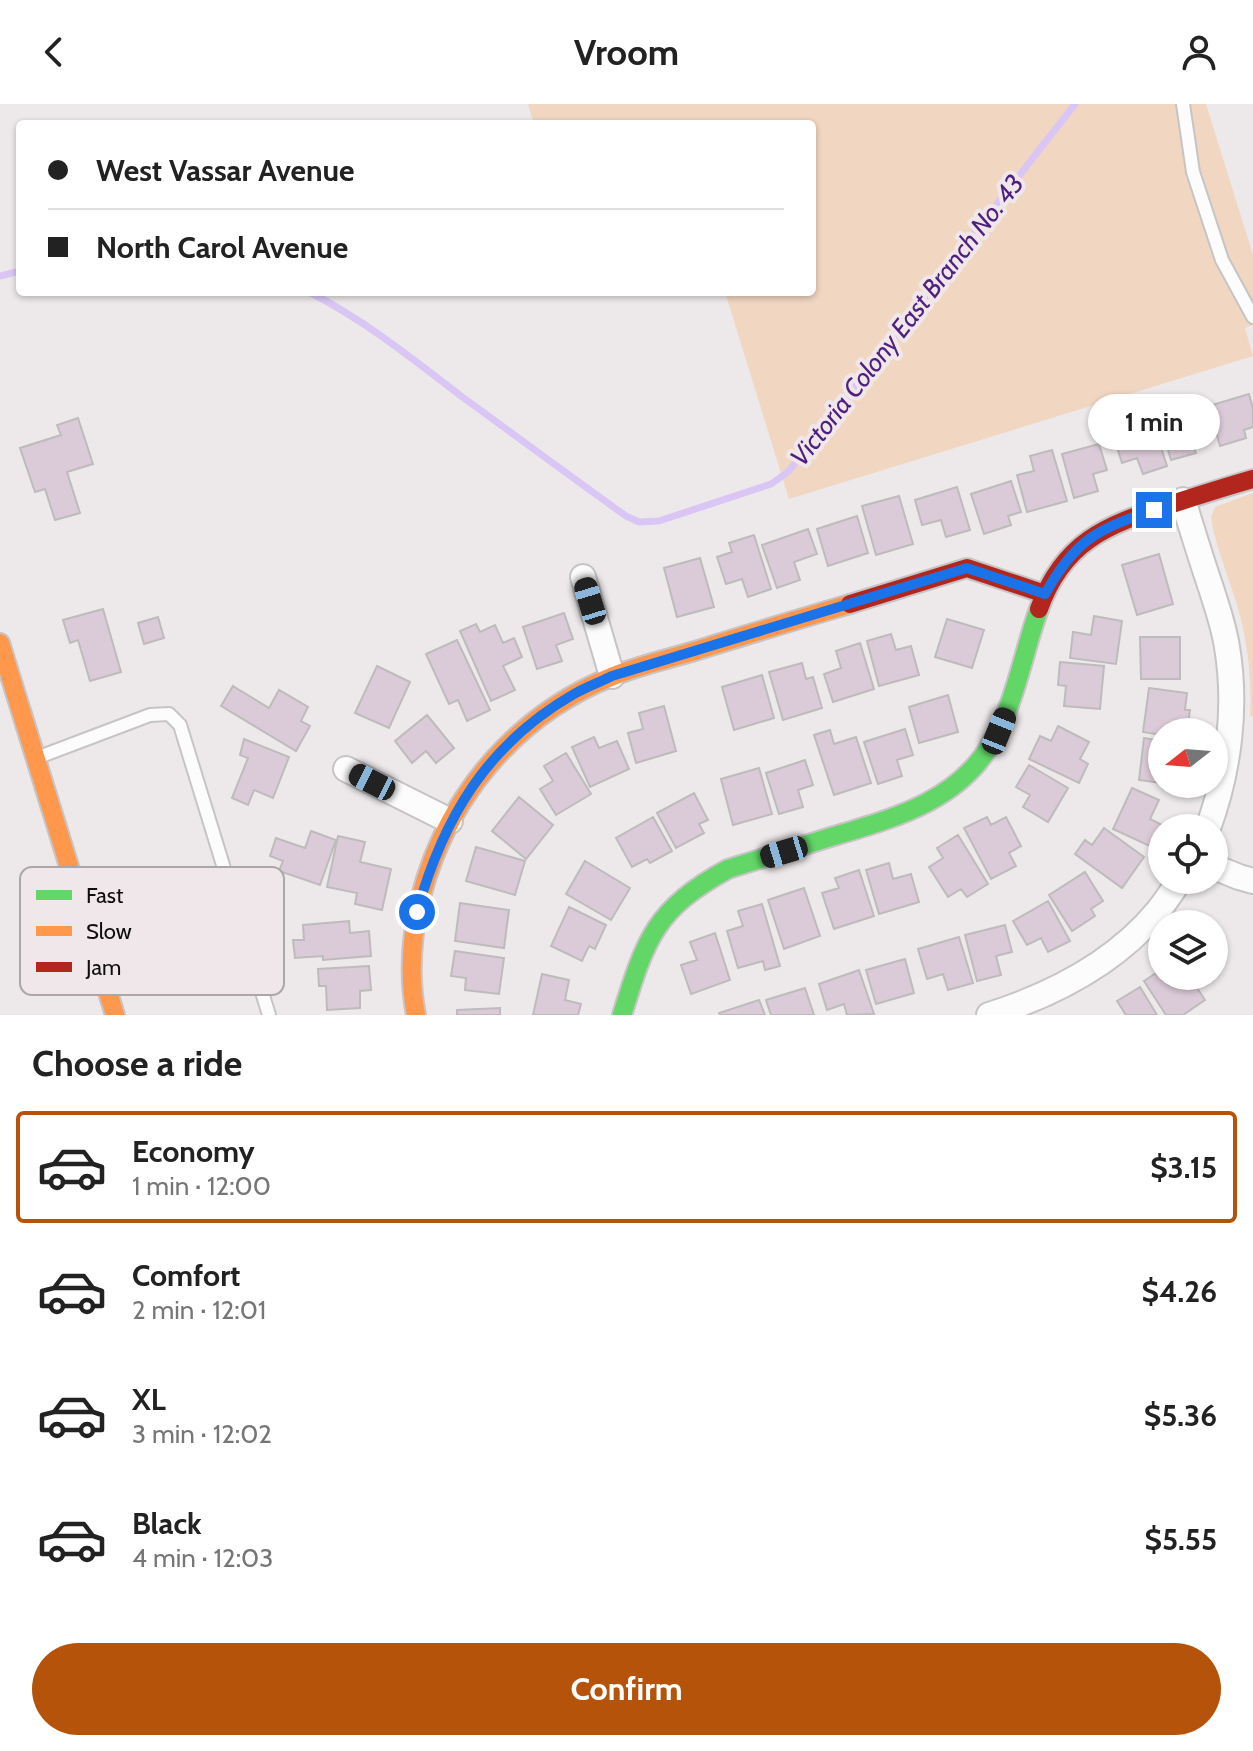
<!DOCTYPE html>
<meta charset="utf-8">
<style>
body{margin:0;font-family:Cabin,sans-serif;background:#f2f2f2;color:#222;height:100vh;display:flex;flex-direction:column;font-size:30px;white-space:nowrap}
*{box-sizing:border-box;margin:0}
p{font-size:26px;color:#767676}
.icon{flex:none;width:44px;height:44px;fill:none;stroke:currentColor;stroke-width:2;stroke-linecap:round;stroke-linejoin:round}
.map{position:relative;height:911px;overflow:hidden}
.sheet{display:flex;flex-direction:column;background:#fff;flex:1}
.sheet>*{flex:none}
.guide{position:absolute;left:16px;top:16px;width:800px;height:176px;border-radius:8px;box-shadow:0 2px 6px #0004;display:grid;align-content:center;height:176px;padding:0 32px;background:#fff}
.needle{width:52px;rotate:253deg}
.buttons{position:absolute;left:1148px;top:614px;display:grid;gap:16px}
.buttons a{display:grid;place-items:center;width:80px;height:80px;border-radius:50%;background:#fff;box-shadow:0 2px 6px #0004;font-size:40px}
.end{position:absolute;width:36px;height:36px;margin:-18px;border:10px solid #1a73e8;background:#fff;box-shadow:0 0 0 4px #fff}
.from{border-radius:50%}
.bubble{position:absolute;height:56px;border-radius:28px;background:#fff;box-shadow:0 2px 6px #0004;font-size:26px;font-weight:800;line-height:56px;text-align:center}
.car{position:absolute;width:24px;height:48px;margin:-24px -12px;border-radius:10px;box-shadow:0 0 6px 2px #0007;background:linear-gradient(#222 24%,#8ab4d8 0 40%,#222 0 76%,#8ab4d8 0 86%,#222 0)}
.guide b{display:flex;align-items:center;gap:28px;height:76px;font-size:30px}
.guide b+b{border-top:2px solid #e0e0e0}
.guide i{width:20px;height:20px;background:#222}
ul{padding:0;list-style:none}
li{display:flex;align-items:center;gap:24px;height:112px;margin:0 16px 12px;padding:0 16px;border:4px solid transparent;border-radius:8px}
li div{flex:1}
li b{display:block;font-size:30px}
li em{font-style:normal;font-weight:800}
li.selected{border-color:#b45309}
li>.icon{width:72px;height:72px;stroke-width:1.5}
h2{padding:0 32px;font-size:36px;line-height:96px}
.button{display:flex;gap:16px;margin-top:auto;padding:16px 32px}
.button a{flex:1;height:92px;border-radius:48px;background:#b45309;color:#fff;font-size:32px;font-weight:800;line-height:92px;text-align:center}
header{display:flex;justify-content:space-between;align-items:center;height:104px;padding:0 32px;background:#fff;font-size:36px;font-weight:800}
.map>svg:first-child{display:block}
</style>
<header><svg class="icon" aria-label="back" viewBox="0 0 24 24"><path d="M15 5l-7 7 7 7"/></svg>Vroom<svg class="icon" aria-label="person" viewBox="0 0 24 24"><circle cx="12" cy="8" r="4"/><path d="M4 21q1-7 8-7t8 7"/></svg></header>
<div class="map">
<svg width="1253" height="911" viewBox="0 0 1253 911">
<rect width="100%" height="100%" fill="#ede9ea"/>
<!-- green -->
<path fill="#f1d6c1" d="M528 0H1206L1253 151V221L1245 224 1253 252 789 395 725 188H812V20H534Z
M1253 389V612L1250 613C1252 578 1248 541 1239 508 1231 478 1215 443 1211 413L1215 403Z"/>
<g fill="none" stroke-linecap="round" stroke-linejoin="round">
<!-- stream -->
<path stroke="#d9c6f5" stroke-width="7" d="M0 172 20 167
M309 188C363 215 413 255 461 292 516 332 570 372 626 412L639 418 659 417 771 380 788 368 1075 0"/>
</g>
<!-- building -->
<path fill="#dbcad7" stroke="#bebbbc" stroke-width="2" d="M1249 290 1253 305V323L1244 326 1246 334 1220 342 1209 302Z
M1200 308 1208 338 1193 342 1196 349 1171 356 1160 319Z
M78 314 93 360 67 368 80 409 55 416 45 385 35 388 20 344 61 331 57 321Z
M1154 321 1167 362 1143 370 1137 354 1122 359 1114 334Z
M1099 340 1107 366 1093 370 1098 387 1074 394 1062 350Z
M1052 346 1067 397 1027 408 1017 371 1034 367 1030 352Z
M1011 377 1021 408 1008 412 1011 421 984 430 971 390Z
M957 383 970 426 946 433 941 416 922 421 915 396Z
M899 392 913 440 876 451 862 402Z
M857 412 868 449 828 462 817 425Z
M808 425 817 450 794 458 800 476 777 484 762 441Z
M754 431 771 485 748 493 742 475 726 480 717 453 732 448 729 439Z
M1159 450 1173 500 1137 511 1122 461Z
M700 454 714 503 677 513 664 464Z
M103 505 121 568 90 577 78 536 70 539 63 516Z
M564 509 573 535 556 541 562 557 537 565 523 523Z
M1094 512 1122 517 1116 560 1070 554 1073 528 1091 531Z
M158 513 164 534 144 540 138 519Z
M947 515 984 526 972 564 935 553Z
M476 520 480 528 495 521 503 539 514 534 522 553 503 562 515 586 491 597 460 527Z
M891 530 896 546 911 542 919 571 879 582 867 537Z
M1140 533H1180V575H1141Z
M457 536 490 606 467 617 458 596 449 600 426 550Z
M860 539 874 585 833 598 824 570 841 564 836 547Z
M1060 558 1104 562 1100 605 1064 602 1066 582 1058 581Z
M802 559 806 575 813 573 822 604 783 616 769 568Z
M377 562 410 578 389 624 355 609Z
M762 571 774 614 734 626 722 583Z
M233 582 269 604 279 586 308 603 301 617 310 622 296 647 221 602Z
M1149 584 1187 589 1185 606H1190L1187 628H1162V631L1143 628Z
M948 591 958 628 919 639 909 603Z
M664 602 676 647 636 659 628 629 643 625 639 609Z
M427 611 454 644 436 659 426 647 412 659 395 637Z
M1058 622 1089 638 1080 655 1088 660 1079 679 1029 655 1040 632 1051 637Z
M905 625 913 651 897 656 902 672 878 680 864 638Z
M830 626 834 640 856 633 871 679 834 691 814 631Z
M594 633 599 644 617 637 629 665 590 683 572 643Z
M1144 634 1162 637V679L1139 676Z
M244 635 289 653 273 694 254 686 248 701 232 694 248 654 240 651Z
M566 649 591 690 556 711 540 685 553 677 544 662Z
M805 656 813 681 798 686 803 703 779 710 766 669Z
M1029 661 1068 684 1048 718 1023 703 1030 691 1016 683Z
M759 664 772 710 733 721 721 675Z
M1132 684 1159 696 1150 715 1164 722 1154 744 1113 725Z
M694 689 708 716 699 720 704 729 676 744 657 709Z
M519 693 553 721 526 755 492 727Z
M653 713 672 747 650 759 647 755 632 763 616 734Z
M987 713 991 721 1006 713 1021 742 1009 749 1016 762 991 775 964 724Z
M1104 724 1144 753 1122 784 1075 750 1085 736 1092 741Z
M311 727 336 736 320 781 279 767 283 757 270 752 276 734 305 744Z
M958 731 988 780 967 793 961 785 948 793 929 763 943 754 937 744Z
M338 732 365 738 360 758 391 765 382 806 355 800 357 789 327 783Z
M476 743 525 757 515 791 466 777Z
M585 757 630 784 611 816 566 790Z
M889 759 893 775 911 770 919 798 879 810 866 766Z
M859 766 874 812 834 825 822 789 839 784 835 774Z
M1085 768 1103 797 1091 805 1095 812 1072 827 1049 791Z
M804 784 820 832 784 845 768 796Z
M1048 797 1070 837 1048 848 1041 834 1027 841 1013 817Z
M460 799 509 806 504 844 455 837Z
M762 800 780 862 765 866 763 857 738 864 727 827 743 822 738 807Z
M569 803 606 821 595 845 589 842 582 857 551 842Z
M349 817 350 829 369 827 371 852 323 856V852L295 854 293 836H304L303 821Z
M1005 821 1012 848 996 852 1001 871 977 877 965 831Z
M715 829 730 876 691 890 681 861 697 856 690 838Z
M959 833 973 879 948 886 943 870 927 875 918 845Z
M455 847 504 854 499 890 465 886 466 874 451 872Z
M905 855 914 889 876 900 866 866Z
M369 862 371 886 360 887V904L327 906 326 882H319L318 865Z
M1162 865V872H1189L1205 896 1183 911H1166L1144 877Z
M859 866 874 910 847 911 844 900 827 906 819 880Z
M542 870 569 876 565 896 581 900 578 911H533Z
M1140 883 1157 911H1126L1117 897Z
M805 884 814 911H771L766 896Z
M759 896 765 911H720L719 909Z
M500 904V911H457V906Z"/>
<g fill="none" stroke-linecap="round" stroke-linejoin="round">
<!-- lane casing -->
<g stroke="#c7c4c5" stroke-width="16">
<path id="lane" d="M1183 0 1193 68 1222 156 1253 213
M39 653 150 611 169 610 180 621 269 911"/>
</g>
<!-- street casing -->
<g stroke="#c7c4c5" stroke-width="28">
<path id="street" d="M1183 396C1192 425 1201 455 1211 484 1217 503 1224 523 1227 543 1237 603 1229 667 1208 724
M583 473 612 572
M346 665 450 717
M1214 763 1239 773 1253 777
M989 911C1052 891 1115 859 1158 807 1166 797 1173 786 1180 776"/>
</g>
<!-- fast casing -->
<g stroke="#c7c4c5" stroke-width="22">
<path id="fast" d="M622 911C646 834 655 805 728 765 763 754 798 743 834 732 894 714 959 697 992 638 1016 597 1023 549 1039 505"/>
</g>
<!-- slow casing -->
<g stroke="#c7c4c5" stroke-width="22">
<path id="slow" d="M0 539 115 911
M416 911C406 860 414 804 433 755 465 673 528 606 611 573 639 561 669 555 698 546 749 530 799 515 850 500"/>
</g>
<!-- jam casing -->
<g stroke="#c7c4c5" stroke-width="22">
<path id="jam" d="M850 500 967 464 1045 490
M1039 505C1063 438 1106 421 1169 401 1197 392 1225 383 1253 375"/>
</g>
<!-- lane -->
<use href="#lane" stroke="#fcfcfc" stroke-width="12"/>
<!-- street -->
<use href="#street" stroke="#fcfcfc" stroke-width="24"/>
<!-- fast -->
<use href="#fast" stroke="#63d668" stroke-width="18"/>
<!-- slow -->
<use href="#slow" stroke="#ff974d" stroke-width="18"/>
<!-- jam -->
<use href="#jam" stroke="#b3261e" stroke-width="18"/>
</g>
<g fill="none" stroke-linecap="round" stroke-linejoin="round">
<!-- route -->
<path stroke="#1a73e8" stroke-width="10" d="M417 808C443 714 487 640 574 590 586 583 600 578 612 572L967 464 1045 490C1075 436 1097 425 1154 406"/>
</g>
<g text-anchor="middle" stroke-width="8" stroke-linejoin="round" paint-order="stroke">
<!-- water labels -->
<g font-size="26" font-style="italic" fill="#4f1f7e" stroke="#efe7e9">
<text transform="translate(907 216) rotate(-52)" y="9">Victoria Colony East Branch No. 43</text>
</g>
</g>
<!-- legend -->
<rect x="20" y="763" width="264" height="128" rx="12" fill="#efe7e9" stroke="#aca6a7" stroke-width="2"/>
<rect x="36" y="786" width="36" height="10" fill="#63d668"/>
<rect x="36" y="822" width="36" height="10" fill="#ff974d"/>
<rect x="36" y="858" width="36" height="10" fill="#b3261e"/>
<g font-size="22" fill="#0f0d0d">
<text x="86" y="799">Fast</text>
<text x="86" y="835">Slow</text>
<text x="86" y="871">Jam</text>
</g>
</svg>
<div class="buttons">
<a><svg class="needle" viewBox="-14 -14 28 28"><path d="M0-13l5 13h-10z" fill="#e53935"/><path d="M0 13l5-13h-10z" fill="#767676"/></svg></a>
<a><svg class="icon" aria-label="locate" viewBox="0 0 24 24"><circle cx="12" cy="12" r="6"/><path d="M12 2v4M12 18v4M2 12h4M18 12h4"/></svg></a>
<a><svg class="icon" aria-label="layers" viewBox="0 0 24 24"><path d="M12 4l9 5-9 5-9-5zM3 14l9 5 9-5"/></svg></a>
</div>
<i class="end from" style="left:417px;top:808px"></i>
<i class="end" style="left:1154px;top:406px"></i>
<div class="bubble" style="left:1088px;top:290px;width:132px">1 min</div>
<i class="car" style="left:590px;top:497px;rotate:343deg"></i>
<i class="car" style="left:999px;top:627px;rotate:22deg"></i>
<i class="car" style="left:372px;top:678px;rotate:297deg"></i>
<i class="car" style="left:784px;top:748px;rotate:253deg"></i>
<div class="guide">
<b><i class="from"></i>West Vassar Avenue</b>
<b><i></i>North Carol Avenue</b>
</div>
</div>
<section class="sheet">
<h2>Choose a ride</h2>
<ul>
<li class="selected"><svg class="icon" aria-label="car" viewBox="0 0 24 24"><path d="M5 17H2v-5l4-1 3-4h7l3 4 3 1v5h-3M9 17h6M6 11h13"/><circle cx="7" cy="17" r="2"/><circle cx="17" cy="17" r="2"/></svg><div><b>Economy</b><p>1 min · 12:00</p></div><em>$3.15</em></li>
<li><svg class="icon" aria-label="car" viewBox="0 0 24 24"><path d="M5 17H2v-5l4-1 3-4h7l3 4 3 1v5h-3M9 17h6M6 11h13"/><circle cx="7" cy="17" r="2"/><circle cx="17" cy="17" r="2"/></svg><div><b>Comfort</b><p>2 min · 12:01</p></div><em>$4.26</em></li>
<li><svg class="icon" aria-label="car" viewBox="0 0 24 24"><path d="M5 17H2v-5l4-1 3-4h7l3 4 3 1v5h-3M9 17h6M6 11h13"/><circle cx="7" cy="17" r="2"/><circle cx="17" cy="17" r="2"/></svg><div><b>XL</b><p>3 min · 12:02</p></div><em>$5.36</em></li>
<li><svg class="icon" aria-label="car" viewBox="0 0 24 24"><path d="M5 17H2v-5l4-1 3-4h7l3 4 3 1v5h-3M9 17h6M6 11h13"/><circle cx="7" cy="17" r="2"/><circle cx="17" cy="17" r="2"/></svg><div><b>Black</b><p>4 min · 12:03</p></div><em>$5.55</em></li>
</ul>
<div class="button"><a>Confirm</a></div>
</section>
